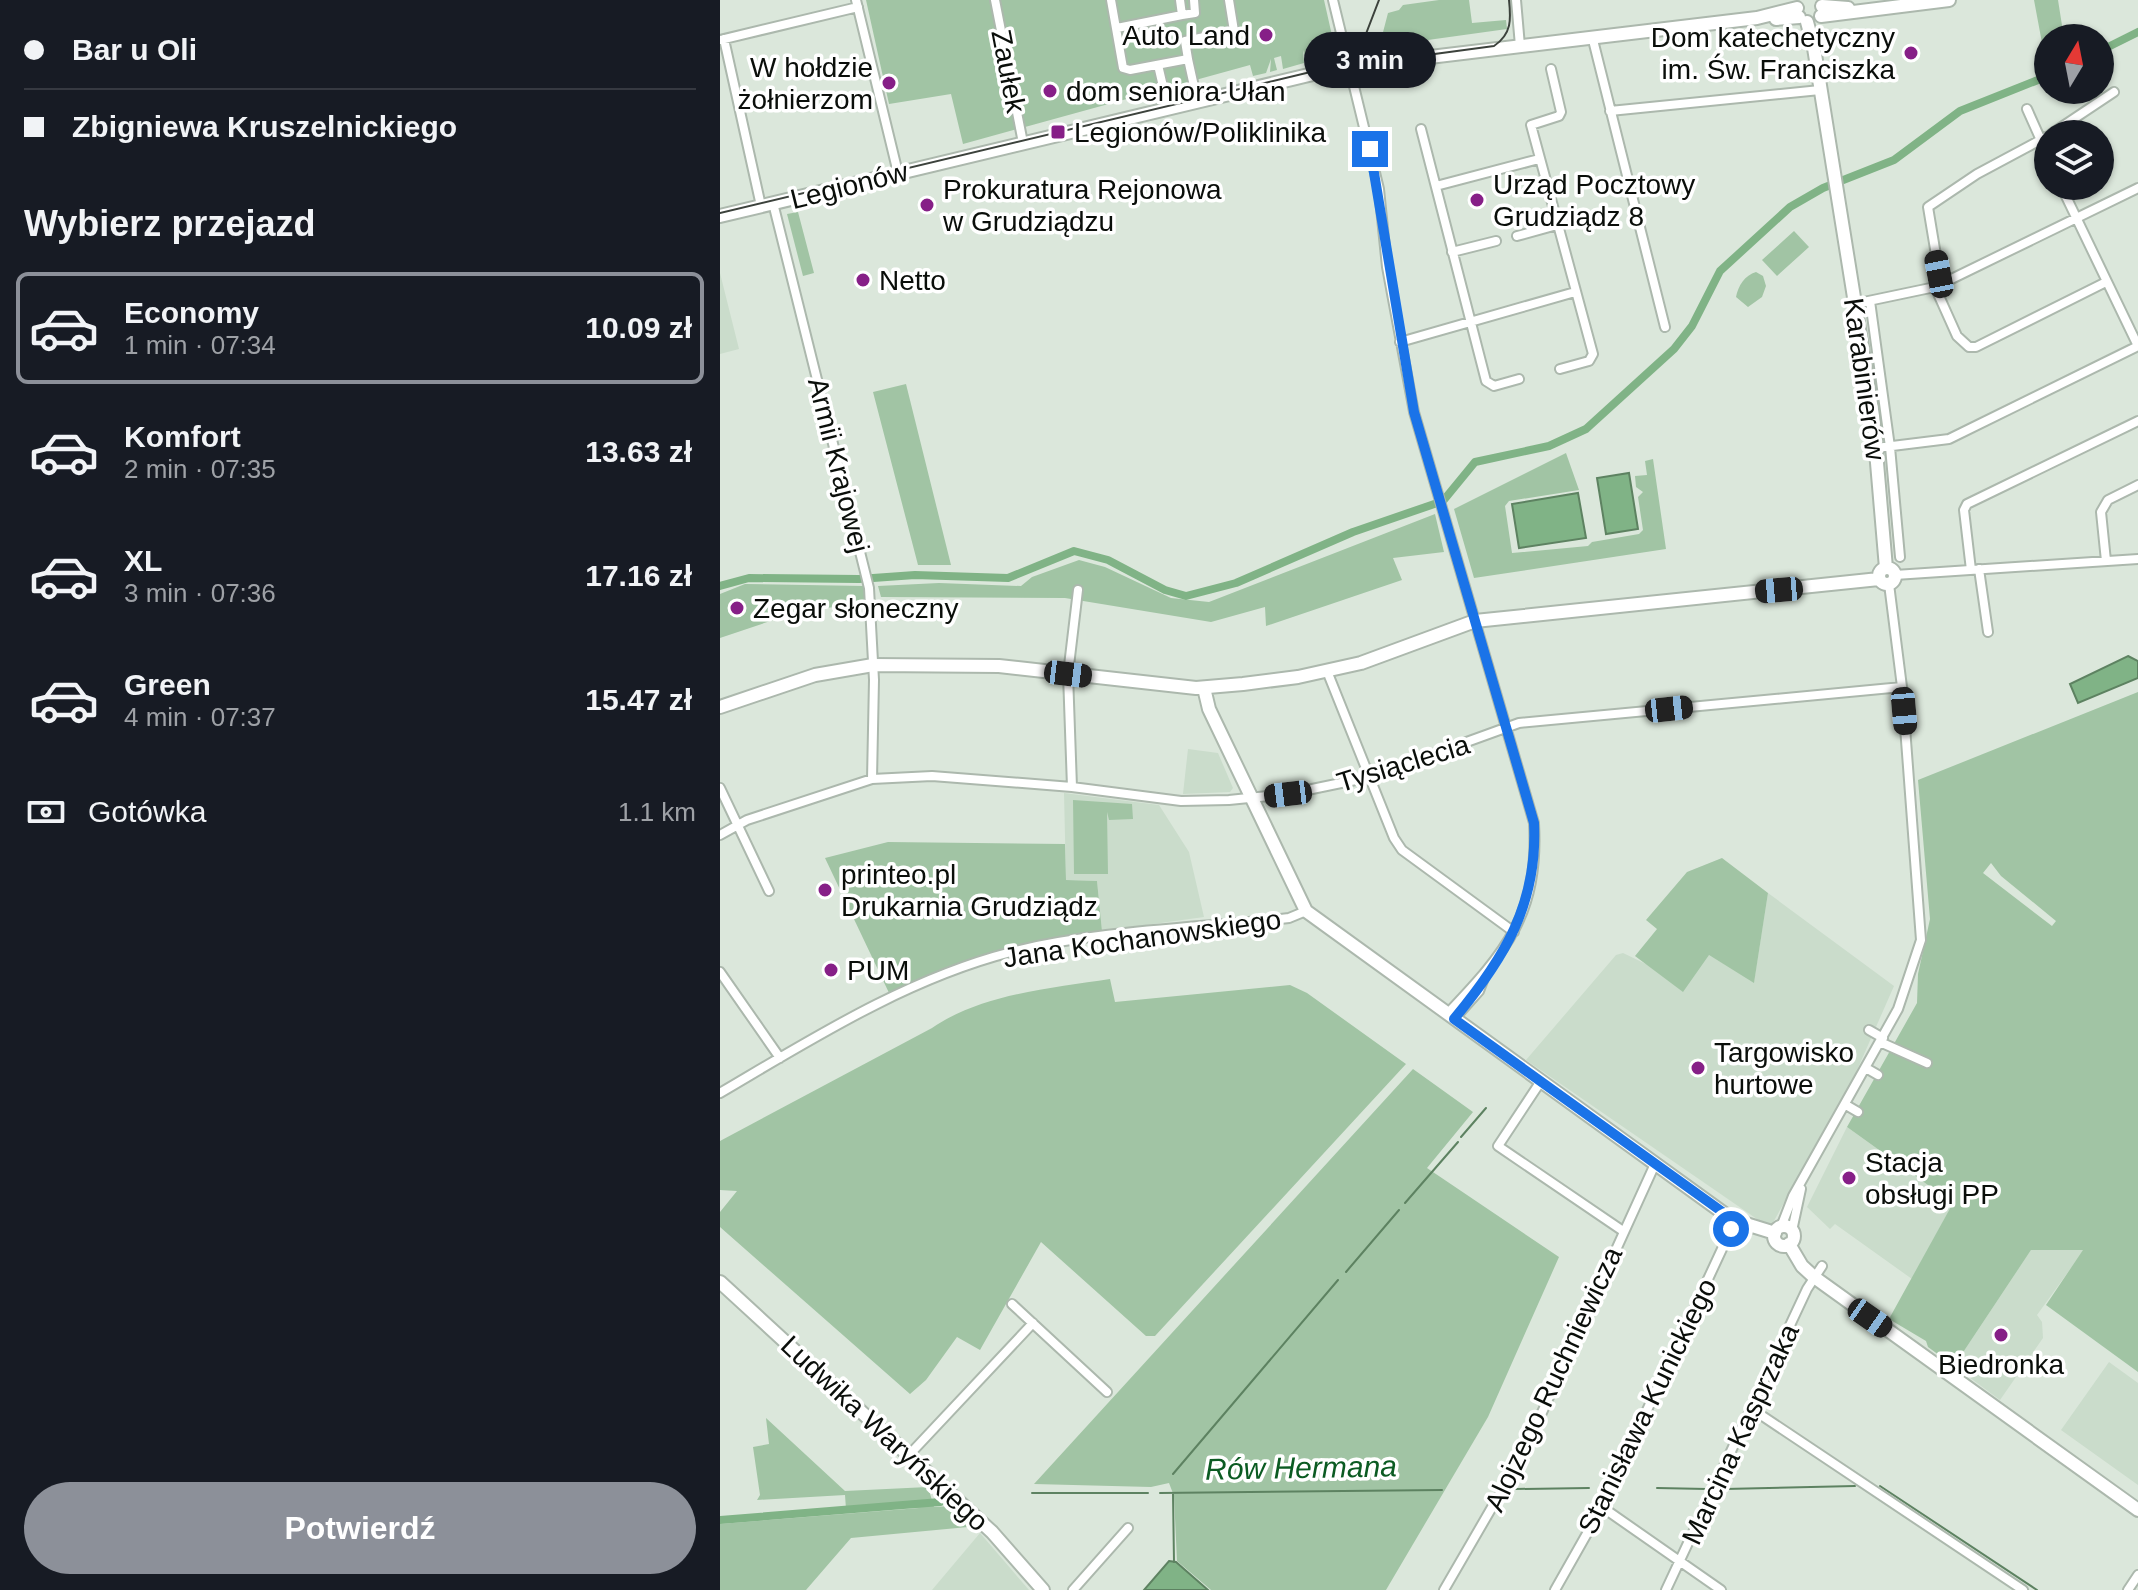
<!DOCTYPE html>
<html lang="pl">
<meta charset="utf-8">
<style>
body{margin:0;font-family:Helvetica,sans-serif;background:#242831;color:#f1f3f6;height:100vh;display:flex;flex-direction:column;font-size:30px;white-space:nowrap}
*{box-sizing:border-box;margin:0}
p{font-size:26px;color:#9ea1a6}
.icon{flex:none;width:44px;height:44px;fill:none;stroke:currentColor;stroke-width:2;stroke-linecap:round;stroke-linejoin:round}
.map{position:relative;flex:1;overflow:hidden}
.side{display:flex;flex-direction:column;background:#171b24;width:720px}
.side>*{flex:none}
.top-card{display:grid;align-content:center;height:176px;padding:0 24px;background:#171b24}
.needle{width:52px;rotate:10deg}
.controls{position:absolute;left:1314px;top:24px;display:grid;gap:16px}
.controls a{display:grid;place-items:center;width:80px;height:80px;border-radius:50%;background:#171b24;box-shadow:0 2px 6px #0004;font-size:40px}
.end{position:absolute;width:36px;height:36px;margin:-18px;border:10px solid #1a73e8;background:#fff;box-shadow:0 0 0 4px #fff}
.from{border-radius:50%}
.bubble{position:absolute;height:56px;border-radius:28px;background:#171b24;box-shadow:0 2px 6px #0004;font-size:26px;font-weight:600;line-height:56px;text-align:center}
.car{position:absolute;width:24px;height:48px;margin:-24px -12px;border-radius:10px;box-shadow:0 0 6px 2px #0007;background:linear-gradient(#222 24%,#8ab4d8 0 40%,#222 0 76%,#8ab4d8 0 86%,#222 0)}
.top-card b{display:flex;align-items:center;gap:28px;height:76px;font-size:30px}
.top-card b+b{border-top:2px solid #363941}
.top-card i{width:20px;height:20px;background:#f1f3f6}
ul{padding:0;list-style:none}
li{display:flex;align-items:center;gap:24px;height:112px;margin:0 16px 12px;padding:0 8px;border:4px solid transparent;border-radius:12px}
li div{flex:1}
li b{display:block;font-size:30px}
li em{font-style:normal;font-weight:600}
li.active{border-color:#8c9099}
li>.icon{width:72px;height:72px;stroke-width:1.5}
h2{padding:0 24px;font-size:36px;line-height:96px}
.pay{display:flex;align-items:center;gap:20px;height:88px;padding:0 24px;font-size:30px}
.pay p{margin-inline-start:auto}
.cta{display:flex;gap:16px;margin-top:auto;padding:16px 24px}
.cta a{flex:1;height:92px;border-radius:48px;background:#8c9099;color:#fff;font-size:32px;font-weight:600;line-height:92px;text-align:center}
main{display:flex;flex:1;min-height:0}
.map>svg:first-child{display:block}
</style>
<main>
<section class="side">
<div class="top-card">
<b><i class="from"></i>Bar u Oli</b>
<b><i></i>Zbigniewa Kruszelnickiego</b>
</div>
<h2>Wybierz przejazd</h2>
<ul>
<li class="active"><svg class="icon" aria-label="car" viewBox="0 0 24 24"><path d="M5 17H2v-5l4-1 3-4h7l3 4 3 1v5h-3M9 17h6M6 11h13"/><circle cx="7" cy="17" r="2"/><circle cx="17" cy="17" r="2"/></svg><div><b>Economy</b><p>1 min · 07:34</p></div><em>10.09 zł</em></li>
<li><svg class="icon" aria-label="car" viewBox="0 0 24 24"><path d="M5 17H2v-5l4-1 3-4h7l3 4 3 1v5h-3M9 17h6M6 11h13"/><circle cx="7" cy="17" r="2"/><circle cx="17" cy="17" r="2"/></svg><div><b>Komfort</b><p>2 min · 07:35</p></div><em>13.63 zł</em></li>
<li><svg class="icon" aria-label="car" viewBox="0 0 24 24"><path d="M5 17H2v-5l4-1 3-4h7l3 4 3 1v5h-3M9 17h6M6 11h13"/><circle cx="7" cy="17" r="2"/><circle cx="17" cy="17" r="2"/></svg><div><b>XL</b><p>3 min · 07:36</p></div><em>17.16 zł</em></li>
<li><svg class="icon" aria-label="car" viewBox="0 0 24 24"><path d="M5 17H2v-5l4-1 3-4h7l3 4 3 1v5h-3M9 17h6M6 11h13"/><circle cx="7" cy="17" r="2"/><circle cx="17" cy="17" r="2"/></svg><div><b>Green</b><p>4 min · 07:37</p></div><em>15.47 zł</em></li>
</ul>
<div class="pay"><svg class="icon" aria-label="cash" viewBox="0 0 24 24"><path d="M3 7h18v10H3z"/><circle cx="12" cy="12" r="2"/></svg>Gotówka<p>1.1 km</p></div>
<div class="cta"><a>Potwierdź</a></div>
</section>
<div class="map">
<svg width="1418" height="1590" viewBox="0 0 1418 1590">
<rect width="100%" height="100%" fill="#dbe7db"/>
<!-- built -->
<path fill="#cadccb" d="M0 273 19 349 0 354Z
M468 749 498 753 513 788 510 792 463 794Z
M344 793 439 805 469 852 484 917 382 931 377 881 346 880Z
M1048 893 1174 986 1134 1077 1050 1228 806 1060 896 955 903 953 928 965 989 955 1034 982Z
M1127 1127 1233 1203 1192 1279 1115 1224 1110 1229 1087 1207Z
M1311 1250H1364L1317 1315 1322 1322 1323 1338 1280 1400 1234 1366Z
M1389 1362 1418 1383V1485L1341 1430Z
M260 1533 309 1590H212Z"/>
<!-- green -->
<path fill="#a1c4a4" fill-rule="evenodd" d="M146 0H604L613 40 595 47 598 61 587 63 583 50 584 63 563 69 561 56 554 58 557 70 550 72 551 59 546 73 533 76 530 65 243 144 231 94 169 104Z
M719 0H749L752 23 786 20 787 29 679 44 678 35 662 36 668 13 679 10 683 5Z
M1314 0H1338L1344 38H1328V42L1322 43Z
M78 212 94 273 83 276 67 214Z
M1074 231 1089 247 1057 276 1042 260Z
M1036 272 1043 276 1046 286 1042 297 1028 307 1016 297C1018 286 1025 275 1036 272Z
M186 384 231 565H198L153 392Z
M846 453 859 490 789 501 785 506 792 553 868 546 872 542 919 534 923 530 918 497 923 492 916 487 915 476 927 475 925 461 933 459 946 549 754 578 734 509Z
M715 514 724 552 673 558 682 580 546 626 545 607 491 622 345 598 161 597 158 586 219 583 301 586 312 577 359 560 385 567 451 598 489 602Z
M25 584 144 586V603L77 612 0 638V594Z
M1418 692V1372L1326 1305 1363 1250H1311L1234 1366 1208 1347 1206 1341 1169 1319 1233 1203 1127 1127 1197 1003 1198 974 1210 919 1198 780ZM1271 863 1281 876 1336 921 1332 926 1263 873Z
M353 800 412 804 413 819 389 820 387 812 388 874H354Z
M168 842 345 844 346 880 377 881 382 931 249 960 170 995 105 858Z
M1002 858 1048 893 1034 983 989 955 963 992 915 956 937 929 926 920 967 872Z
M390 979 395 1002 570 985 587 993 686 1064 435 1336H426L321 1242 260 1350 237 1337 206 1380 190 1394 0 1227V1212L17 1191 0 1190V1141L212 1028C261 994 332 988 390 979Z
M693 1069 753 1112 707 1168 839 1257 768 1417 666 1590H491L457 1561 454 1496 449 1483 431 1487 314 1484Z
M46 1418 125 1491 208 1487 214 1507 232 1506 248 1527 131 1538 86 1590H0V1524L199 1508 126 1509 125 1495 37 1500 40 1495 33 1447 49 1444Z"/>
<!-- water -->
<path fill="#80b386" stroke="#5d8261" stroke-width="2" d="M909 473 918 529 886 534 877 478Z
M858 493 866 538 799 548 792 504Z
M1408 656 1418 661V678L1358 703 1350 684Z
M449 1561 456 1562 488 1590H424Z"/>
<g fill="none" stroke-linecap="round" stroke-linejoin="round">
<!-- stream -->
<path stroke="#5d8261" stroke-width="2" d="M741 1137 766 1108
M685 1203 738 1142
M626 1272 679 1210
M453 1474 618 1280
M1160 1486 1317 1590
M937 1488 987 1489
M796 1489 869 1488
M1005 1489 1135 1486
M312 1493H428
M440 1493 722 1490
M453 1494 454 1562"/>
<!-- canal -->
<path stroke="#80b386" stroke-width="8" d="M1380 51 1418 32
M0 586 29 578 139 579 195 575 288 578 354 551 388 560 445 590 466 596 516 583 633 532 723 501 755 462 829 446 866 429 954 349 972 326 1000 271 1070 207 1103 188 1174 160 1240 111 1328 76
M0 1520 220 1502"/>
<!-- street casing -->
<g stroke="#acb8ad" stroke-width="12">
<path id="street" d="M136 0 178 173
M275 0 303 143
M391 0 403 68 410 70 468 59 477 100
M613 0 659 189 667 267 694 412 814 823C819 914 786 952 727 1014
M796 0 800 46
M462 15 475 13 474 0
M397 28 462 15 460 0
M872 36 945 327
M4 39 41 206
M0 40 138 7
M468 59 465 41 514 31 509 0
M438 65 448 108
M831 69 841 112 839 116 811 125 873 354 869 361 840 369
M1307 109 1328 156
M890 111 1100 90
M701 129 766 381 774 386 799 379
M1331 134 1394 92
M716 186 819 159
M1341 186 1418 346
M53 203 149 588 154 680 152 779
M797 236 837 225
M732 252 776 241
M1221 285 1208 207 1257 174 1328 136
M1215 287 1237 336 1249 347H1256L1386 282
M1150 301 1170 447 1180 557
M1134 304 1215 287 1418 188
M680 342 855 292
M1156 448 1229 439 1418 346
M1386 561 1381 512 1388 500 1418 485
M1259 569 1268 632
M1251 570 1244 510 1247 504 1418 421
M1175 575 1418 559
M607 671 674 838 682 850 794 932
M352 787 348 674 358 590
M0 788 49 891
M0 835 27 820 152 779 212 776 352 787 461 801 509 800 568 794 650 777 799 723 1182 687
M0 972 60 1058
M734 1019 759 991 764 978
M1149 1030 1163 1038
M1160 1042 1207 1063
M1146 1068 1158 1075
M821 1081 778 1146 903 1231
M0 1093C92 1039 186 979 291 952 377 930 480 928 569 918L586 911
M1126 1105 1138 1112
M1061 1227 1073 1196 1178 1009 1201 940 1182 687 1169 584
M1072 1231 1081 1189
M292 1304 387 1392
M1032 1409 1303 1590
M189 1455 313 1323
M882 1507 1001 1590
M353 1590 408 1528
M724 1590 804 1452 935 1164
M835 1590 882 1507 1015 1221
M946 1590 1087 1289 1102 1266
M1408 1590 1418 1575"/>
</g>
<!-- secondary casing -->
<g stroke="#acb8ad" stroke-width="16">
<path id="secondary" d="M1102 6 1128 8
M1101 16 1229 0
M1056 19 1079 17
M1087 22 1094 48 1153 416 1166 568
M0 216 618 68 1037 18 1077 8
M1159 576a8 8 0 1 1 16 0a8 8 0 1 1-16 0Z
M484 688 489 709 586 911 1013 1220 1055 1233
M0 707 95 675 153 665 279 666 476 688 523 684 578 677 641 663 755 621 1159 579
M1054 1236a10 10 0 1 1 20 0a10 10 0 1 1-20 0Z
M1069 1244 1082 1266 1094 1277 1418 1510
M0 1282 272 1532 323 1590"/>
</g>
<!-- street -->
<use href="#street" stroke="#fff" stroke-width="8"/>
<!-- secondary -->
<use href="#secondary" stroke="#fff" stroke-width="12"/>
<!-- tram -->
<path stroke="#3c423c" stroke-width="2" d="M622 67 639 52 659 0
M0 213 603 69 774 46C792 34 791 19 789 0"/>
</g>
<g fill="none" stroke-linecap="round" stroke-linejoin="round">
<!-- route -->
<path stroke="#1a73e8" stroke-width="10" d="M650 149 694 412 814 823C818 904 784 959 734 1019L1015 1221 1011 1229"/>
</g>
<!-- markers -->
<g fill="#861f87" stroke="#fff" stroke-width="3">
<circle cx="546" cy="35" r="8"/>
<circle cx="1191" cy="53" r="8"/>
<circle cx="169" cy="83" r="8"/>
<circle cx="330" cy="91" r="8"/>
<rect x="330" y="124" width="16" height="16" rx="4"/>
<circle cx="757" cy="200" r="8"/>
<circle cx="207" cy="205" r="8"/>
<circle cx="143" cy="280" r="8"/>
<circle cx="17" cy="608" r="8"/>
<circle cx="105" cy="890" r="8"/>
<circle cx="111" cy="970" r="8"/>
<circle cx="978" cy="1068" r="8"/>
<circle cx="1129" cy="1178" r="8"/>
<circle cx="1281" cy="1335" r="8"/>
</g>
<g text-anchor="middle" stroke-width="7" stroke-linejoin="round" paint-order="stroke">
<!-- poi labels -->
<g font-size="28" fill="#0a0e0a" stroke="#fff" text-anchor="start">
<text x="530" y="45" text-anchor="end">Auto Land</text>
<text x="1175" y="47" text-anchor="end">Dom katechetyczny<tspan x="1175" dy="32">im. Św. Franciszka</tspan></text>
<text x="153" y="77" text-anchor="end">W hołdzie<tspan x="153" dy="32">żołnierzom</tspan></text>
<text x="346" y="101">dom seniora Ułan</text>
<text x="354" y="142">Legionów/Poliklinika</text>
<text x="773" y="194">Urząd Pocztowy<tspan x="773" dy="32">Grudziądz 8</tspan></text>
<text x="223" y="199">Prokuratura Rejonowa<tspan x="223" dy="32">w Grudziądzu</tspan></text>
<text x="159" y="290">Netto</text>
<text x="33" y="618">Zegar słoneczny</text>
<text x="121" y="884">printeo.pl<tspan x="121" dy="32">Drukarnia Grudziądz</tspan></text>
<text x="127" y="980">PUM</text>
<text x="994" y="1062">Targowisko<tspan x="994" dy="32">hurtowe</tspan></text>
<text x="1145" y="1172">Stacja<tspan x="1145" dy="32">obsługi PP</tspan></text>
<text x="1281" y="1374" text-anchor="middle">Biedronka</text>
</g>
<!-- street labels -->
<g font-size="28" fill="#0a0e0a" stroke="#fff">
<text transform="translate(289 71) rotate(79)" y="10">Zaułek</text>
<text transform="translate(129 185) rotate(-14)" y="10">Legionów</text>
<text transform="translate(1145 379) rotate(82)" y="10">Karabinierów</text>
<text transform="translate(119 465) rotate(76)" y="10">Armii Krajowej</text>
<text transform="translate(683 763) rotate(-17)" y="10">Tysiąclecia</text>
<text transform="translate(422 938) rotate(-8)" y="10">Jana Kochanowskiego</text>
<text transform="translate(833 1379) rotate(-65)" y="10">Alojzego Ruchniewicza</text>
<text transform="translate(927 1406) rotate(-64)" y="10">Stanisława Kunickiego</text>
<text transform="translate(165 1433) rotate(43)" y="10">Ludwika Waryńskiego</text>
<text transform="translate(1020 1434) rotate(-65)" y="10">Marcina Kasprzaka</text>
</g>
<!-- water labels -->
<g font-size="30" font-style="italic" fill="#0b5b22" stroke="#fff">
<text transform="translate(581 1468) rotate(-1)" y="10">Rów Hermana</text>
</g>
</g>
</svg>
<div class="controls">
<a><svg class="needle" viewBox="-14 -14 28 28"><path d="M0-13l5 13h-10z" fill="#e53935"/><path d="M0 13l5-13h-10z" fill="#9ea1a6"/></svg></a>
<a><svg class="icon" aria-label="layers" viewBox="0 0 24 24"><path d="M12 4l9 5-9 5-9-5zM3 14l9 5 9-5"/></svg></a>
</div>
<i class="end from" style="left:1011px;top:1229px"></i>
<i class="end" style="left:650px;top:149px"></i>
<div class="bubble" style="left:584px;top:32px;width:132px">3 min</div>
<i class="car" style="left:1219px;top:274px;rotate:349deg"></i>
<i class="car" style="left:1059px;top:590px;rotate:265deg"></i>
<i class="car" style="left:348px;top:674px;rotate:97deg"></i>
<i class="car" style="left:949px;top:709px;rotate:84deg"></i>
<i class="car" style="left:1184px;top:711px;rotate:175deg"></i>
<i class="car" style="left:568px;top:794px;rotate:263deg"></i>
<i class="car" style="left:1150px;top:1318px;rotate:125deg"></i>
</div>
</main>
